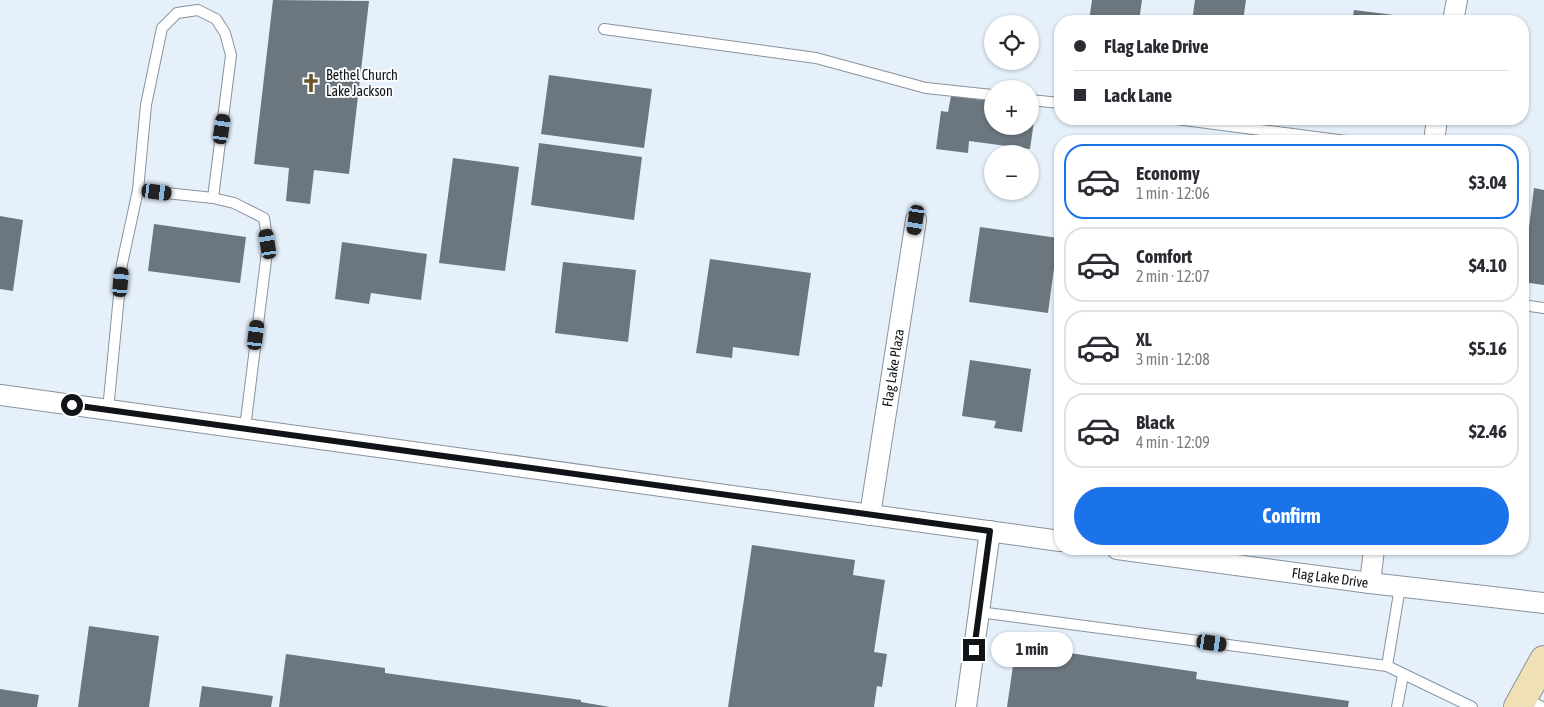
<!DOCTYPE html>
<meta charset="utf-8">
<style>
body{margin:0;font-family:"Asap Condensed",sans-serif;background:#f2f2f3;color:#2b2b33;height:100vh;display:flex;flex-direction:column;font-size:19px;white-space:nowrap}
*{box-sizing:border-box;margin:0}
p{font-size:16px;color:#7c7c81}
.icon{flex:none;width:28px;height:28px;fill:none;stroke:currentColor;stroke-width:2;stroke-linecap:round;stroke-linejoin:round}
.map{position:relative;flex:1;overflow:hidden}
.panel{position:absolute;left:1054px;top:135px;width:475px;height:420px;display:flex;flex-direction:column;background:#fff;border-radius:20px;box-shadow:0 1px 4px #0004}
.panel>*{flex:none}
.top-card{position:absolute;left:1054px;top:15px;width:475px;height:110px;border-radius:20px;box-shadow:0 1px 4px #0004;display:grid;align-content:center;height:110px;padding:0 20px;background:#fff}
.controls{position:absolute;left:984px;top:15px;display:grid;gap:10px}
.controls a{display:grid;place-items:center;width:55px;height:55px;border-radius:50%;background:#fff;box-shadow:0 1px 4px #0004;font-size:25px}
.end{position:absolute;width:22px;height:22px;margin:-11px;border:6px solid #101418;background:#fff;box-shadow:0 0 0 2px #fff}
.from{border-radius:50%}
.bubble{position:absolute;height:35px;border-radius:18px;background:#fff;box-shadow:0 1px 4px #0004;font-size:16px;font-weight:700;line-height:35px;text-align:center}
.car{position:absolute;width:15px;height:30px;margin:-15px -8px;border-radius:6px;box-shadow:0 0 4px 1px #0007;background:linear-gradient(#222 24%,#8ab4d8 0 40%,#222 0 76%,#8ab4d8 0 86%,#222 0)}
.top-card b{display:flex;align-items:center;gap:18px;height:48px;font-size:19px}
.top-card b+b{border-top:1px solid #e1e1e2}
.top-card i{width:12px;height:12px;background:#2b2b33}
ul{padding:9px 0 0;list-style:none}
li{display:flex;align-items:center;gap:15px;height:75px;margin:0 10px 8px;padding:0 10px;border:2px solid #e1e1e2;border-radius:20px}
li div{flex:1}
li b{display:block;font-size:19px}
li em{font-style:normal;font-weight:700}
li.active{border-color:#1a73e8}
li>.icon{width:45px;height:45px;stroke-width:1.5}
.cta{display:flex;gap:10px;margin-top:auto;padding:10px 20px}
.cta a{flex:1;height:58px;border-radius:30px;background:#1a73e8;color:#fff;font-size:20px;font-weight:700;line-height:58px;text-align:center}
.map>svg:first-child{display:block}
</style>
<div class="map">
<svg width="1544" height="707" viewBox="0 0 1544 707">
<rect width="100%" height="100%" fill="#e5f0fb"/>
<!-- building -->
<path fill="#6c767f" d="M273 0 369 1 349 174 314 170 310 204 286 201 289 168 254 164Z
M1092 0H1142L1139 21H1089Z
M1195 0H1246L1243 21H1192Z
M1354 10 1410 17V21H1352Z
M549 75 652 89 644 148 541 134Z
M951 96 992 101V126H1030V106L1036 107 1030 149 969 141 968 153 936 149 941 111 948 112Z
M1363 119H1398L1397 124Z
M539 143 642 157 634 220 531 205Z
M453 158 519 167 505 271 439 263Z
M1534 188 1544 190V285L1522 282Z
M0 216 23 220 13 291 0 289Z
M154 224 246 237 240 283 148 271Z
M980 227 1058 238 1048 313 969 302Z
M342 242 427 254 421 300 371 293 369 304 335 299Z
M710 259 811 273 799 356 733 347 732 358 696 353Z
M563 262 636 270 628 342 555 333Z
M970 360 1031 369 1022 432 994 428 996 421 962 416Z
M752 545 855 560 853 575 885 580 874 652 887 654 882 687 877 686 874 707H728Z
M89 626 159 636 149 707H78Z
M1016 645 1197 672 1196 679 1349 701 1348 707H1007Z
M286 654 385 668V673L581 700V702L610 707H279Z
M202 686 273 696 271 707H199Z
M0 689 39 695 37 707H0Z"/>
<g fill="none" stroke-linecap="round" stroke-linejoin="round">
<!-- service casing -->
<g stroke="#89939d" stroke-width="12">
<path id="service" d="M604 29 816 58 926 88 992 95
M1030 100 1060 103
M1176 119 1346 141
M138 190 146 105 162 28 177 13 198 10 216 19 225 33 231 55 213 198
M1522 305 1544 308
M108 410 122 264 138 190 213 198 234 203 264 218 268 244 245 428
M1226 564 1228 549
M979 612 1387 666 1472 707
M1387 666 1400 587
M1524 698 1542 707
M1397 707 1403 675"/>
</g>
<!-- minor casing -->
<g stroke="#89939d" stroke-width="22">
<g id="minor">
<path d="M1453 21 1457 0"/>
<path d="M1434 141 1437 119"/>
<path d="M0 395 1060 541"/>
<path id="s1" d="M870 515 916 220"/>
<path id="s2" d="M1117 549 1370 583 1544 603"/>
<path d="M1370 583 1374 549"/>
<path d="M966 707 990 531"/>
</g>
</g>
<!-- secondary casing -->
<g stroke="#89939d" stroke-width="30">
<path id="secondary" d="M1518 707 1544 660"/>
</g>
<!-- service -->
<use href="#service" stroke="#fff" stroke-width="10"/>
<!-- minor -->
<use href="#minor" stroke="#fff" stroke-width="20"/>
<!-- secondary -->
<use href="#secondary" stroke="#efe0b6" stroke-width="28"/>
</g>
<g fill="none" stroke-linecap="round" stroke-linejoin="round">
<!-- route -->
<path stroke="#101418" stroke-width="6" d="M72 405 990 531 974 650"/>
</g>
<!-- icons -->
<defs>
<g id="church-bare" transform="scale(1.5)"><path d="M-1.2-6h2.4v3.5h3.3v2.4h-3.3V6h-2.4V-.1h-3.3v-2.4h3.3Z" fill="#6b5424" stroke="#fafcfe" stroke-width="2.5" paint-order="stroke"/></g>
</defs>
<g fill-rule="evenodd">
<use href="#church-bare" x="311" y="83"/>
</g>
<g text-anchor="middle" stroke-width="4" stroke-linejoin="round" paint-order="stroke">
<!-- poi labels -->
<g font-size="14" fill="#101418" stroke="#fafcfe" text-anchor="start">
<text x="326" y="80">Bethel Church<tspan x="326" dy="16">Lake Jackson</tspan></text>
</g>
<!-- street labels -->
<g font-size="14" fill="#101418" stroke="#fafcfe">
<text dy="5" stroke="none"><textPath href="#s1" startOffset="149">Flag Lake Plaza</textPath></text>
<text dy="5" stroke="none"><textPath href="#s2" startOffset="215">Flag Lake Drive</textPath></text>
</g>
</g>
</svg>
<div class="controls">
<a><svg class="icon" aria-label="locate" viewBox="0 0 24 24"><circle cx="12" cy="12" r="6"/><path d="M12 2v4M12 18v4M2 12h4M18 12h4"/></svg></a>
<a>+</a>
<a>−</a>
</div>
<i class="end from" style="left:72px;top:405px"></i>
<i class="end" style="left:974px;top:650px"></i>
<div class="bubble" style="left:991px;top:632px;width:82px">1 min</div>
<i class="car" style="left:222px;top:129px;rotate:8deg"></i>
<i class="car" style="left:157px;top:192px;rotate:97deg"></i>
<i class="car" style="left:916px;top:220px;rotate:189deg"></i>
<i class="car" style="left:268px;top:244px;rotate:351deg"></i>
<i class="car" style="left:121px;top:282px;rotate:5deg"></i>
<i class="car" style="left:256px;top:335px;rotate:7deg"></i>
<i class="car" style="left:1212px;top:643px;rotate:98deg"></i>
<div class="top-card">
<b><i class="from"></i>Flag Lake Drive</b>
<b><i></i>Lack Lane</b>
</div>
<section class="panel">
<ul>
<li class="active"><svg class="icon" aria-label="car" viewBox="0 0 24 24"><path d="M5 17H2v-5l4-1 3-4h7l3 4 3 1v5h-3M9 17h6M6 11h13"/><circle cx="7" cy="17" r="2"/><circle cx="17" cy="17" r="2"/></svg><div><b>Economy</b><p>1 min · 12:06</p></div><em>$3.04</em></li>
<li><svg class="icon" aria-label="car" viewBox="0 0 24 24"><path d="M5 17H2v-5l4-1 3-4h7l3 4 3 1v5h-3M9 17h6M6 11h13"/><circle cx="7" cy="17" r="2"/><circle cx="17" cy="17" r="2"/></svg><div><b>Comfort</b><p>2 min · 12:07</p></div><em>$4.10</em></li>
<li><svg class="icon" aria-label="car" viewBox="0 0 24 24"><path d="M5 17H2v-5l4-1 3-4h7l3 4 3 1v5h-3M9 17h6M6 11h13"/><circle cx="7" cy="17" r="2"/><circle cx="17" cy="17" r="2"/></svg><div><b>XL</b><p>3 min · 12:08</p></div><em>$5.16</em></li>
<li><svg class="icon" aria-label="car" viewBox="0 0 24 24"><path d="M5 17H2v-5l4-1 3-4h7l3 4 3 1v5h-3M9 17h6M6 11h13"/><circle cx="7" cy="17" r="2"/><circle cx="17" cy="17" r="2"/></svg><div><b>Black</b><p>4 min · 12:09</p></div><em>$2.46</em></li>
</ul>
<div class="cta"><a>Confirm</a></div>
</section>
</div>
